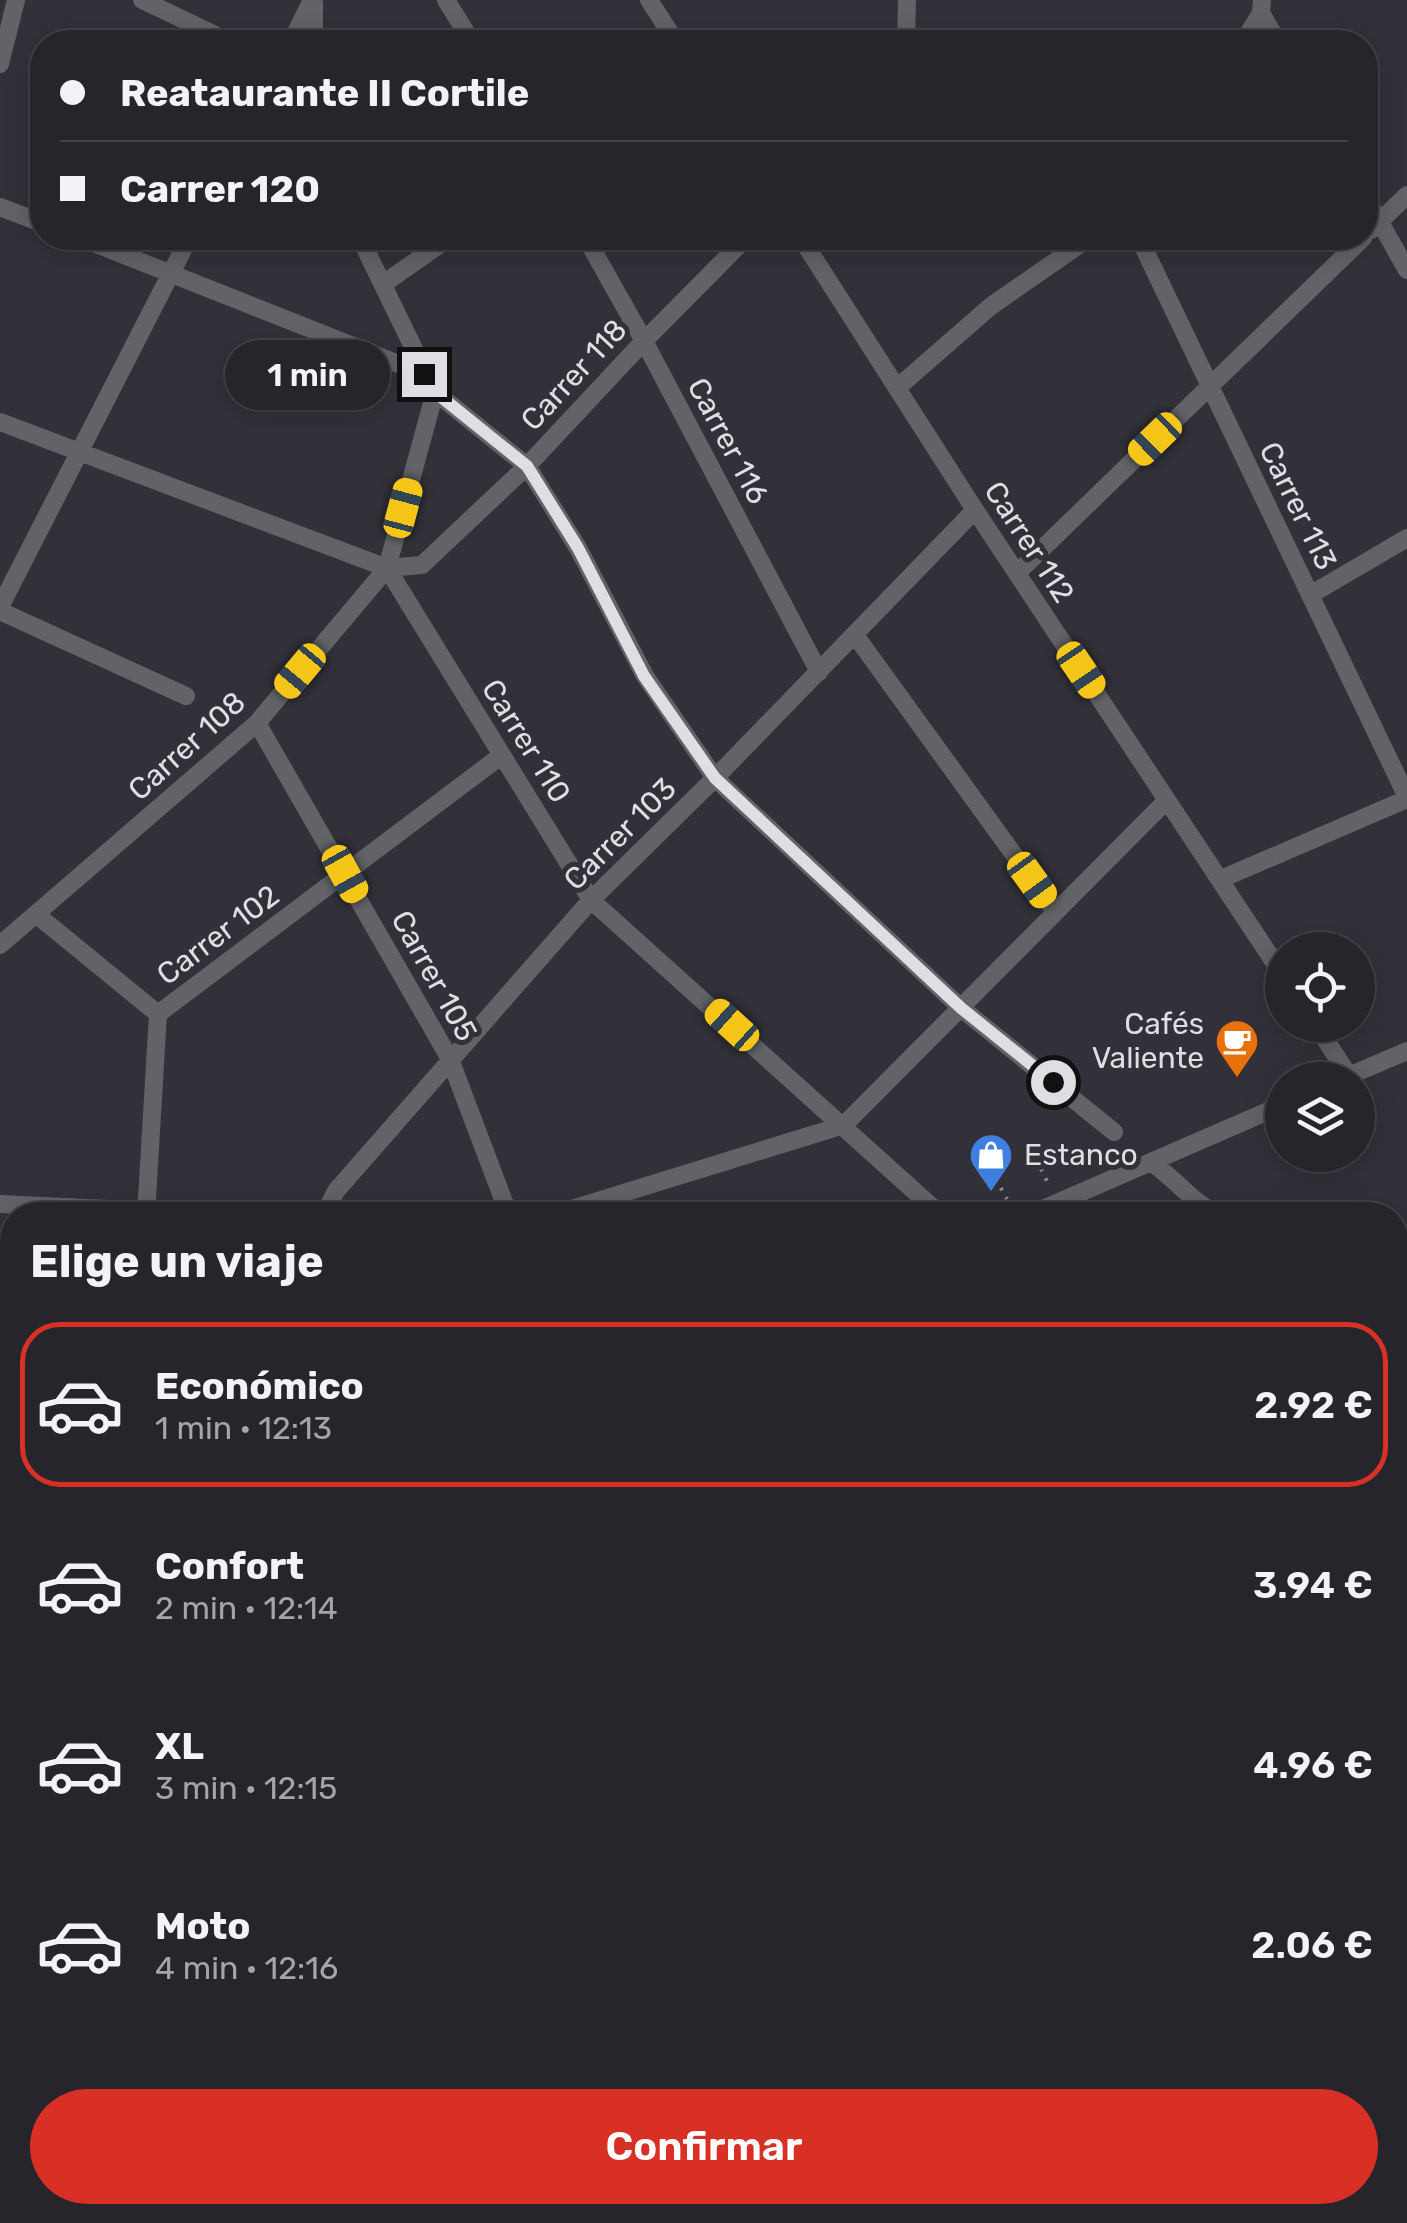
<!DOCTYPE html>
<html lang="es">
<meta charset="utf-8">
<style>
body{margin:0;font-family:Rubik,sans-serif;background:#323137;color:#f1f3f6;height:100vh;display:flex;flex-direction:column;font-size:38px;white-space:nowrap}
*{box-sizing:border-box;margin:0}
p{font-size:32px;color:#a4a5a9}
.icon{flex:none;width:55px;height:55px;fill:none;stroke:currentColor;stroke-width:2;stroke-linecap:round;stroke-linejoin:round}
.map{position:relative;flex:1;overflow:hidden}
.side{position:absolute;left:0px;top:1202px;width:1408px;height:1022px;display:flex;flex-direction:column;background:#26252b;border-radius:40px 40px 0 0;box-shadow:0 5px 25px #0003,0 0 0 2px #424247}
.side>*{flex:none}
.guide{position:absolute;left:30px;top:30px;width:1348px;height:220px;border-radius:40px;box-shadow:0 5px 25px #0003,0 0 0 2px #424247;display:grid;align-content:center;height:220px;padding:0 30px;background:#26252b}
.controls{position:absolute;left:1265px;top:932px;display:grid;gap:20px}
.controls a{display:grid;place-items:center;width:110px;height:110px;border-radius:50%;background:#26252b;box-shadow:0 5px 25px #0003,0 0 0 2px #424247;font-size:50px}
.end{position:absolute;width:45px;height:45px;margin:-22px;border:12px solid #dedee3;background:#111;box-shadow:0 0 0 5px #111}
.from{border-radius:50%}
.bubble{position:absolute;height:70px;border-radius:35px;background:#26252b;box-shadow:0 5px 25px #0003,0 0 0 2px #424247;font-size:32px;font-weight:600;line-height:70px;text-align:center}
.car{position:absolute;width:30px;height:60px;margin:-30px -15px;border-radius:12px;box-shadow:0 0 8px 2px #0007;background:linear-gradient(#f5c518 24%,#345 0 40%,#f5c518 0 76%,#345 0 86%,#f5c518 0)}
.guide b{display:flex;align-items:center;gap:35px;height:95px;font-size:38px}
.guide b+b{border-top:2px solid #424247}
.guide i{width:25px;height:25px;background:#f1f3f6}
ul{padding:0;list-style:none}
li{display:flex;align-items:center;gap:30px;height:165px;margin:0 20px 15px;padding:0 10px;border:5px solid transparent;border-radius:40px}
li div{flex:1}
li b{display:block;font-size:38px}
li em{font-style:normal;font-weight:600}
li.selected{border-color:#d93025}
li>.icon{width:90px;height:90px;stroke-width:1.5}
h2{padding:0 30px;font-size:45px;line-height:120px}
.cta{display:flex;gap:20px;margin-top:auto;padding:20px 30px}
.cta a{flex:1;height:115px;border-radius:60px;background:#d93025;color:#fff;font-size:40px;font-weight:600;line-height:115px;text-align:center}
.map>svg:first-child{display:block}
</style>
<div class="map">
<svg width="1407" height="2223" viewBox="0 0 1407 2223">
<rect width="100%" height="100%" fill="#323139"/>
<!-- green -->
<path fill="#575b40" d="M0 1493 12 1494V1993L0 1982Z
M272 2213H392V2223H284Z"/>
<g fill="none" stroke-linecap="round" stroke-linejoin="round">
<!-- path -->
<path stroke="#8d8d93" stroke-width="4" stroke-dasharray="2.5 8" stroke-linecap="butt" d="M1041 1169 1047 1181
M1001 1188 1007 1199
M0 1728 12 1731
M0 1847 12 1837
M0 1872 8 1890 3 1902 0 1901
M0 1934 3 1902
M353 2212 355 2223"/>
<!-- pedestrian -->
<path stroke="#616367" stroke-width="14" d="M396 2212V2223"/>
<!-- minor -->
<path stroke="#616367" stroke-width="18" d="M142 0 230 42
M446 0 472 42
M649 0 676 42
M1262 0 1261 13 1278 42
M291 42 312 0
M314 42V3
M906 42 907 0
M1243 42 1261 13
M0 64 16 0
M1365 196 1407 270
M0 207 42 223
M1371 230 1407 195
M81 238 424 374
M360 238 435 392 527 466 578 548 645 676 715 778 961 1008 1114 1132
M586 238 644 341 819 672
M801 238 975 510 1282 974
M1139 238 1407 797
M383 284 449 238
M897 388 991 306 1089 238
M0 422 387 568 422 565 527 466 644 341 746 238
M387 568 591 900 941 1215
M1017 573 1363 238
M1310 595 1407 538
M0 607 189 238
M0 611 186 696
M855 635 1054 910
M257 723 450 1059 509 1215
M1221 879 1407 799
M37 915 158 1014 146 1215
M0 945 257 723 387 568 435 392
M158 1014 502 755
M1316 1025 1349 1076
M1339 1080 1407 1051
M1151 1162C1177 1180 1189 1200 1218 1215
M0 1204 238 1215
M324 1215 336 1191 591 900 715 778 975 510
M552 1215 844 1125 1167 800
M1029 1215 1282 1105
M1395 1271 1407 1249
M1395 1356 1407 1377
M0 1479 12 1480
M1395 1508 1407 1511
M1395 1716 1407 1714
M1395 1841 1407 1824
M0 2003 12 2014
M1395 2057 1407 2066
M0 2200 12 2212
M246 2212 258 2223
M533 2212V2223
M576 2212 589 2223
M1253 2212 1265 2223
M885 2213 899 2223
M126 2223 135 2212
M1114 2223 1122 2212"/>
</g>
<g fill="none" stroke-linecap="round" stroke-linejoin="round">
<!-- route -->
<path stroke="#dedee3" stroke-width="12" d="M424 374 435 392 527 466 578 548 644 676 715 778 961 1008 1053 1082"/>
</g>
<!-- icons -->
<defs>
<g id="cafe-pin" transform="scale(2.25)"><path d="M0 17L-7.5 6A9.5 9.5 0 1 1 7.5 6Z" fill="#e8710a" stroke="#323139"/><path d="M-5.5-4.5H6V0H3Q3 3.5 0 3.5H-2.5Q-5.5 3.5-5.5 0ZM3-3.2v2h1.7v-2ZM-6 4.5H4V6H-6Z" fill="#fff"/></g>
<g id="shop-pin" transform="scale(2.25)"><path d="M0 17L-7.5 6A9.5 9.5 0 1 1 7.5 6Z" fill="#3f7fe0" stroke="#323139"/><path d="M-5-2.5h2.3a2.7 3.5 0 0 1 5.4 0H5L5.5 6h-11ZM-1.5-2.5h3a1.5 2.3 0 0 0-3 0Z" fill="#fff"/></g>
</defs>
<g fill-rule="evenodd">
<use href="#cafe-pin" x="1237" y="1041"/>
<use href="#shop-pin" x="991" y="1155"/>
</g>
<g text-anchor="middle" stroke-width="10" stroke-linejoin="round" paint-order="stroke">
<!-- street labels -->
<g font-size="30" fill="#dedee3" stroke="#323139">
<text transform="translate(574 375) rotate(-47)" y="10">Carrer 118</text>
<text transform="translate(728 441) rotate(62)" y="10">Carrer 116</text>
<text transform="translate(1298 506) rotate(64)" y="10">Carrer 113</text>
<text transform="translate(1029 542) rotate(57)" y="10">Carrer 112</text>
<text transform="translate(526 741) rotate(58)" y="10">Carrer 110</text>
<text transform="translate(187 746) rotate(-42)" y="10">Carrer 108</text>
<text transform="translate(620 834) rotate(-45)" y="10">Carrer 103</text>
<text transform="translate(218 935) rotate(-37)" y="10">Carrer 102</text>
<text transform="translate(434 976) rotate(61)" y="10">Carrer 105</text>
</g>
<!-- poi labels -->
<g font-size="30" fill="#dedee3" stroke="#323139" text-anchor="end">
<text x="1204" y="1034">Cafés<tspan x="1204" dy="34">Valiente</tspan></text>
<text x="1024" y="1165" text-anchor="start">Estanco</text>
</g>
</g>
</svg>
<div class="controls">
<a><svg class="icon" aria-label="locate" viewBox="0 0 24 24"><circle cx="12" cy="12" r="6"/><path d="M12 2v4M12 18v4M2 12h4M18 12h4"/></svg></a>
<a><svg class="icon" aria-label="layers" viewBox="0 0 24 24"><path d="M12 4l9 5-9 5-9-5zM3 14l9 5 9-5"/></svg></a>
</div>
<i class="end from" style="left:1053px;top:1082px"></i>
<i class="end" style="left:424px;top:374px"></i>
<div class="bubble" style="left:225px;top:340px;width:165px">1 min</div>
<i class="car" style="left:1155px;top:439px;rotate:226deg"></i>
<i class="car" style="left:403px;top:508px;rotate:15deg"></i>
<i class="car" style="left:1081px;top:670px;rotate:146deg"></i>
<i class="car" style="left:300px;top:671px;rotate:220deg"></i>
<i class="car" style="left:345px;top:874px;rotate:151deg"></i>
<i class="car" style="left:1032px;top:880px;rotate:144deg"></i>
<i class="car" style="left:732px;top:1025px;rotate:312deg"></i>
<div class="guide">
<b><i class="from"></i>Reataurante II Cortile</b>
<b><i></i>Carrer 120</b>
</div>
<section class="side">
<h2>Elige un viaje</h2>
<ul>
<li class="selected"><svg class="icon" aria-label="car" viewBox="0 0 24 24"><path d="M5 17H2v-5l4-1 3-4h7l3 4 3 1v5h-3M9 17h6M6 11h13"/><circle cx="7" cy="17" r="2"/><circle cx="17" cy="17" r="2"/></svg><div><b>Económico</b><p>1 min · 12:13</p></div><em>2.92 €</em></li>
<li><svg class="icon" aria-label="car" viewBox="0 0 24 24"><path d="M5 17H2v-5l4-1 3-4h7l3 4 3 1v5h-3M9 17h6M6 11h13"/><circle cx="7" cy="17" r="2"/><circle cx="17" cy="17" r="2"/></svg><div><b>Confort</b><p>2 min · 12:14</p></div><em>3.94 €</em></li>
<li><svg class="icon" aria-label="car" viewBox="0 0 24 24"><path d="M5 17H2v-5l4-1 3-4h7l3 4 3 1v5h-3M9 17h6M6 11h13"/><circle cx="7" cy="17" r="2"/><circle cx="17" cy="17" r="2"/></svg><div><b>XL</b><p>3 min · 12:15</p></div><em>4.96 €</em></li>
<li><svg class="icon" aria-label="car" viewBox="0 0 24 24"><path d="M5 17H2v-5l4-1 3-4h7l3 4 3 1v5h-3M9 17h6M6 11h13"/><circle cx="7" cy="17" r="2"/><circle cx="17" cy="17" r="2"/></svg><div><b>Moto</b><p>4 min · 12:16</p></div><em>2.06 €</em></li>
</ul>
<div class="cta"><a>Confirmar</a></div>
</section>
</div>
